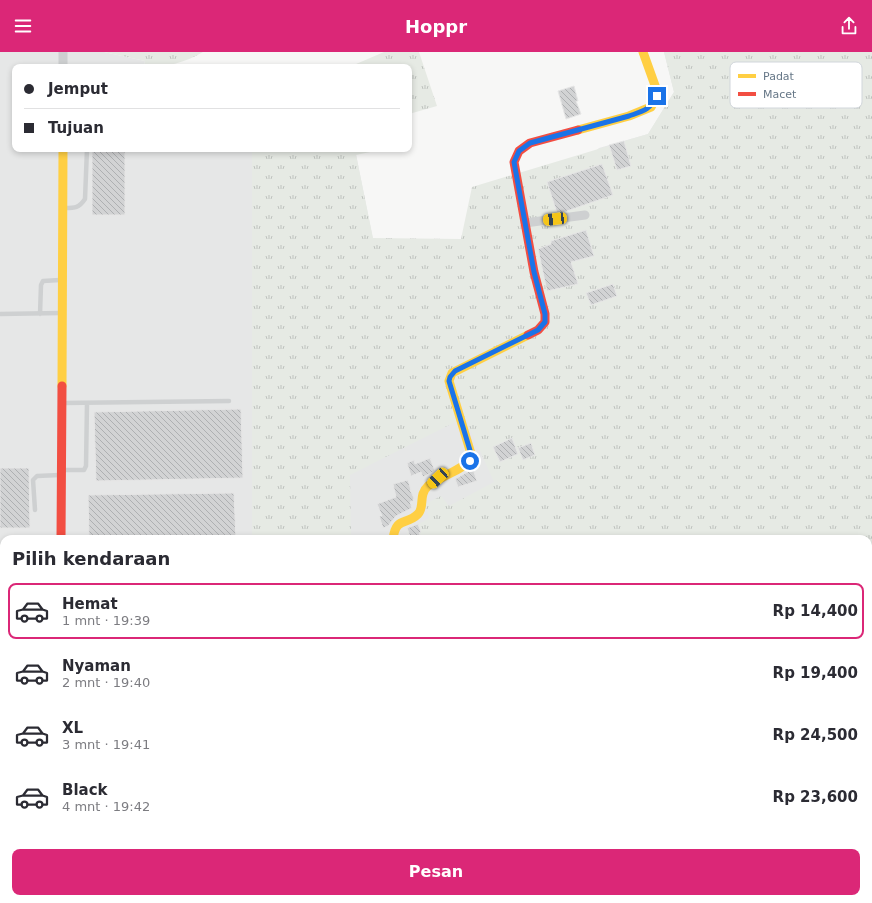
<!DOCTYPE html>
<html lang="id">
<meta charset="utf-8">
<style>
body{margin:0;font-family:"DejaVu Sans",sans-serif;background:#f2f2f3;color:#2b2b33;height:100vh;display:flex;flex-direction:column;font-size:15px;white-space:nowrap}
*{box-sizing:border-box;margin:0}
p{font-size:13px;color:#7c7c81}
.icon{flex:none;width:22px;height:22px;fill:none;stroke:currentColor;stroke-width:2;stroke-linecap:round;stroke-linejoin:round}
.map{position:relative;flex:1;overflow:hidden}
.sheet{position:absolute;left:0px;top:483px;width:872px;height:368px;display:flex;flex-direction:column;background:#fff;border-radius:12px 12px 0 0;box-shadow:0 2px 6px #0003}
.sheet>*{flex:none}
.hud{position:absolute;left:12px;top:12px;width:400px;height:88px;border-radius:8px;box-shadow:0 2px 6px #0003;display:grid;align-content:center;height:88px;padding:0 12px;background:#fff}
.end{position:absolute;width:18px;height:18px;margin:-9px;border:5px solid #1a73e8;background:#fff;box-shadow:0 0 0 2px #fff}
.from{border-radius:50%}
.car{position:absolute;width:12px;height:24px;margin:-12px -6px;border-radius:5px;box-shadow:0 0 3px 1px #0007;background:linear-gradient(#f5c518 24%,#345 0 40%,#f5c518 0 76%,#345 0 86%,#f5c518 0)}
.hud b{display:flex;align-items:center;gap:14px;height:38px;font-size:15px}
.hud b+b{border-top:1px solid #e1e1e2}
.hud i{width:10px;height:10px;background:#2b2b33}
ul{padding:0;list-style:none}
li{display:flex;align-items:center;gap:12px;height:56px;margin:0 8px 6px;padding:0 4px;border:2px solid transparent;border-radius:8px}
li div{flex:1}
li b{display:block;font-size:15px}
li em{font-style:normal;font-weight:600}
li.current{border-color:#db2777}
li>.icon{width:36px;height:36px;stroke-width:1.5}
h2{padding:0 12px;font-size:18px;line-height:48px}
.cta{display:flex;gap:8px;margin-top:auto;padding:8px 12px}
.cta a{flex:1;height:46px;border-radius:8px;background:#db2777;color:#fff;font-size:16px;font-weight:600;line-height:46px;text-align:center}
header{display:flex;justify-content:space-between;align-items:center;height:52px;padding:0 12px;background:#db2777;color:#fff;font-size:18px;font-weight:600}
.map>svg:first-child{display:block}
</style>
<header><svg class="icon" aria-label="menu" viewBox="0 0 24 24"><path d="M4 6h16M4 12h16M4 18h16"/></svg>Hoppr<svg class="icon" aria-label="share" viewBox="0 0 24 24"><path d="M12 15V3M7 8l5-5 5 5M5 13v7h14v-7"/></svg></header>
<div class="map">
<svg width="872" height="851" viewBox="0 0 872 851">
<defs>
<pattern id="grass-tufts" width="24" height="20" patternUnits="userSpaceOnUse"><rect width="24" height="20" fill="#e6eae4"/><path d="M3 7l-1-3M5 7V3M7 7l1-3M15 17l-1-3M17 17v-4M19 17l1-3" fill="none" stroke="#bec2be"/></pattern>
<pattern id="building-back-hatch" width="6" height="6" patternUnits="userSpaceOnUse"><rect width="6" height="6" fill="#d2d3d4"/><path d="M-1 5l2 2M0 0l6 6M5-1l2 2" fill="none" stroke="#aeb0b2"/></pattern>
</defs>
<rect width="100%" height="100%" fill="#f7f7f6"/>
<!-- built -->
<path fill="#e6e7e7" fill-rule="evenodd" d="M0 0H104L145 9 144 15H15V97H355L393 288 599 96 648 82 674 40 664 0H872V851H0ZM4 487H868V847H4Z"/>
<!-- grass -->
<path fill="url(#grass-tufts)" d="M104 0H203C185 11 166 15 144 15L145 9Z
M384 0H419L437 54 409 62V15H349Z
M664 0H872V851H302L310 847H868V487H408L407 479 429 466 425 452 441 444 449 454 494 430 465 365 350 423 351 487H252V97H374L375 99 356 103 373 186 461 187 472 135 648 82 674 40Z"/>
<!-- building -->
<path fill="url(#building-back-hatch)" stroke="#e6e6e6" d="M574 34 578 49H576L581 62 566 67 558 39Z
M624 89 631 114 617 118 609 93Z
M92 97H125V163H92Z
M602 112 613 143 564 160 557 161 547 130Z
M586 178 594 204 571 210 578 232 547 239 538 197 551 192V189Z
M613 232 617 244 591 253 586 241Z
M241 357 243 426 96 429 94 360Z
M512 386 518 402 500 410 493 395Z
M531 391 535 403 523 408 518 396Z
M430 406 435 419 423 425 421 420 411 424 407 411 414 408 415 412Z
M0 416H29L30 476H0Z
M473 417 477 429 458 435 455 427Z
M408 428 411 438H410L414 446 413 449 410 450 412 456 396 464 388 474 383 476 379 464H382L377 452 396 445 393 432Z
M234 441 236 487H89L88 443Z
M418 472 421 480 419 481 422 487H411L407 476Z"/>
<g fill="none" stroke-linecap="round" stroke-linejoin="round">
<!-- lane -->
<path stroke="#ced0d1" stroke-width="4.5" d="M65 156C75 156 79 156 85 147L87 97
M0 262 61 261
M40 262 41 233 43 229 60 228
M63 351 229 349
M63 418H84L86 414 87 351
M35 458 33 428 37 424 60 423"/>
<!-- street -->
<path stroke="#ced0d1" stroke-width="9" d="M63 0V15
M525 171 585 163
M291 847 293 851
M55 851V847
M271 851 282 847"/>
<!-- slow -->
<path stroke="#ffcf43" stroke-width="9" d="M578 78 629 64 651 55 657 44V39L643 0
M62 334 63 97
M393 487C396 464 406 474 418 462 425 455 418 443 428 434 440 424 466 417 472 405L449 329 452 321 528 283"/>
<!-- jam -->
<path stroke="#f24e42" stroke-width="9" d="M528 283 538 278 545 270V262L534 220 514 110 519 99 530 91 578 78
M61 487 62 334"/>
</g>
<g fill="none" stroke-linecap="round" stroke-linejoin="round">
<!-- route -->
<path stroke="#1a73e8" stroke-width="5" d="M470 409 472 405 449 329 450 325 455 319 538 278 545 270V262L534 220 514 110 519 99 530 91 629 64C643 59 650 58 657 44"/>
</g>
<!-- legend -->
<rect x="730" y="10" width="132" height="46" rx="6" fill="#fff" stroke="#d1d6db" stroke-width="1"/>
<rect x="738" y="22" width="18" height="4" fill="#ffcf43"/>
<rect x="738" y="40" width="18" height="4" fill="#f24e42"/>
<g font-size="11" fill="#667787">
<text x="763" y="28">Padat</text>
<text x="763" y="46">Macet</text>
</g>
</svg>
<i class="end from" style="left:470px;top:409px"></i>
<i class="end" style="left:657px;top:44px"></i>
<i class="car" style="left:555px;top:167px;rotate:263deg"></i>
<i class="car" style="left:438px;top:426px;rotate:227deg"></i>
<div class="hud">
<b><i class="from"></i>Jemput</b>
<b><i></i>Tujuan</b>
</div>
<section class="sheet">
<h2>Pilih kendaraan</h2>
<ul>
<li class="current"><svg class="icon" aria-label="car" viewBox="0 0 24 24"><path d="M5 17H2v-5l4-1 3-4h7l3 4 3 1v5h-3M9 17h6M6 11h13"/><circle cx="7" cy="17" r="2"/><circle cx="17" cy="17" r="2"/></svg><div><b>Hemat</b><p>1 mnt · 19:39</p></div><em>Rp 14,400</em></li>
<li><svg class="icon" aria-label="car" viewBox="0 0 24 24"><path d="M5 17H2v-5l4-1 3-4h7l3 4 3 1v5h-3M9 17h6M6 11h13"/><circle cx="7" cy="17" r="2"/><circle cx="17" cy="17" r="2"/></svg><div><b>Nyaman</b><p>2 mnt · 19:40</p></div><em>Rp 19,400</em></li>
<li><svg class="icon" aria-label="car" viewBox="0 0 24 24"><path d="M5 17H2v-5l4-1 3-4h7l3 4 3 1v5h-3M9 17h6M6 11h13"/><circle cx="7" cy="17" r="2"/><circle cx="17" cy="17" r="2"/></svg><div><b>XL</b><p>3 mnt · 19:41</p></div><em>Rp 24,500</em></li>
<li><svg class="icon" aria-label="car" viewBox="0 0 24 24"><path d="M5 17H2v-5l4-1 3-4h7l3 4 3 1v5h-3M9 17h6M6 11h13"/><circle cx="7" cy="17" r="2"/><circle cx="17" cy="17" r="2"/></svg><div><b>Black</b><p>4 mnt · 19:42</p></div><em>Rp 23,600</em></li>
</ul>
<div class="cta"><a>Pesan</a></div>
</section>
</div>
